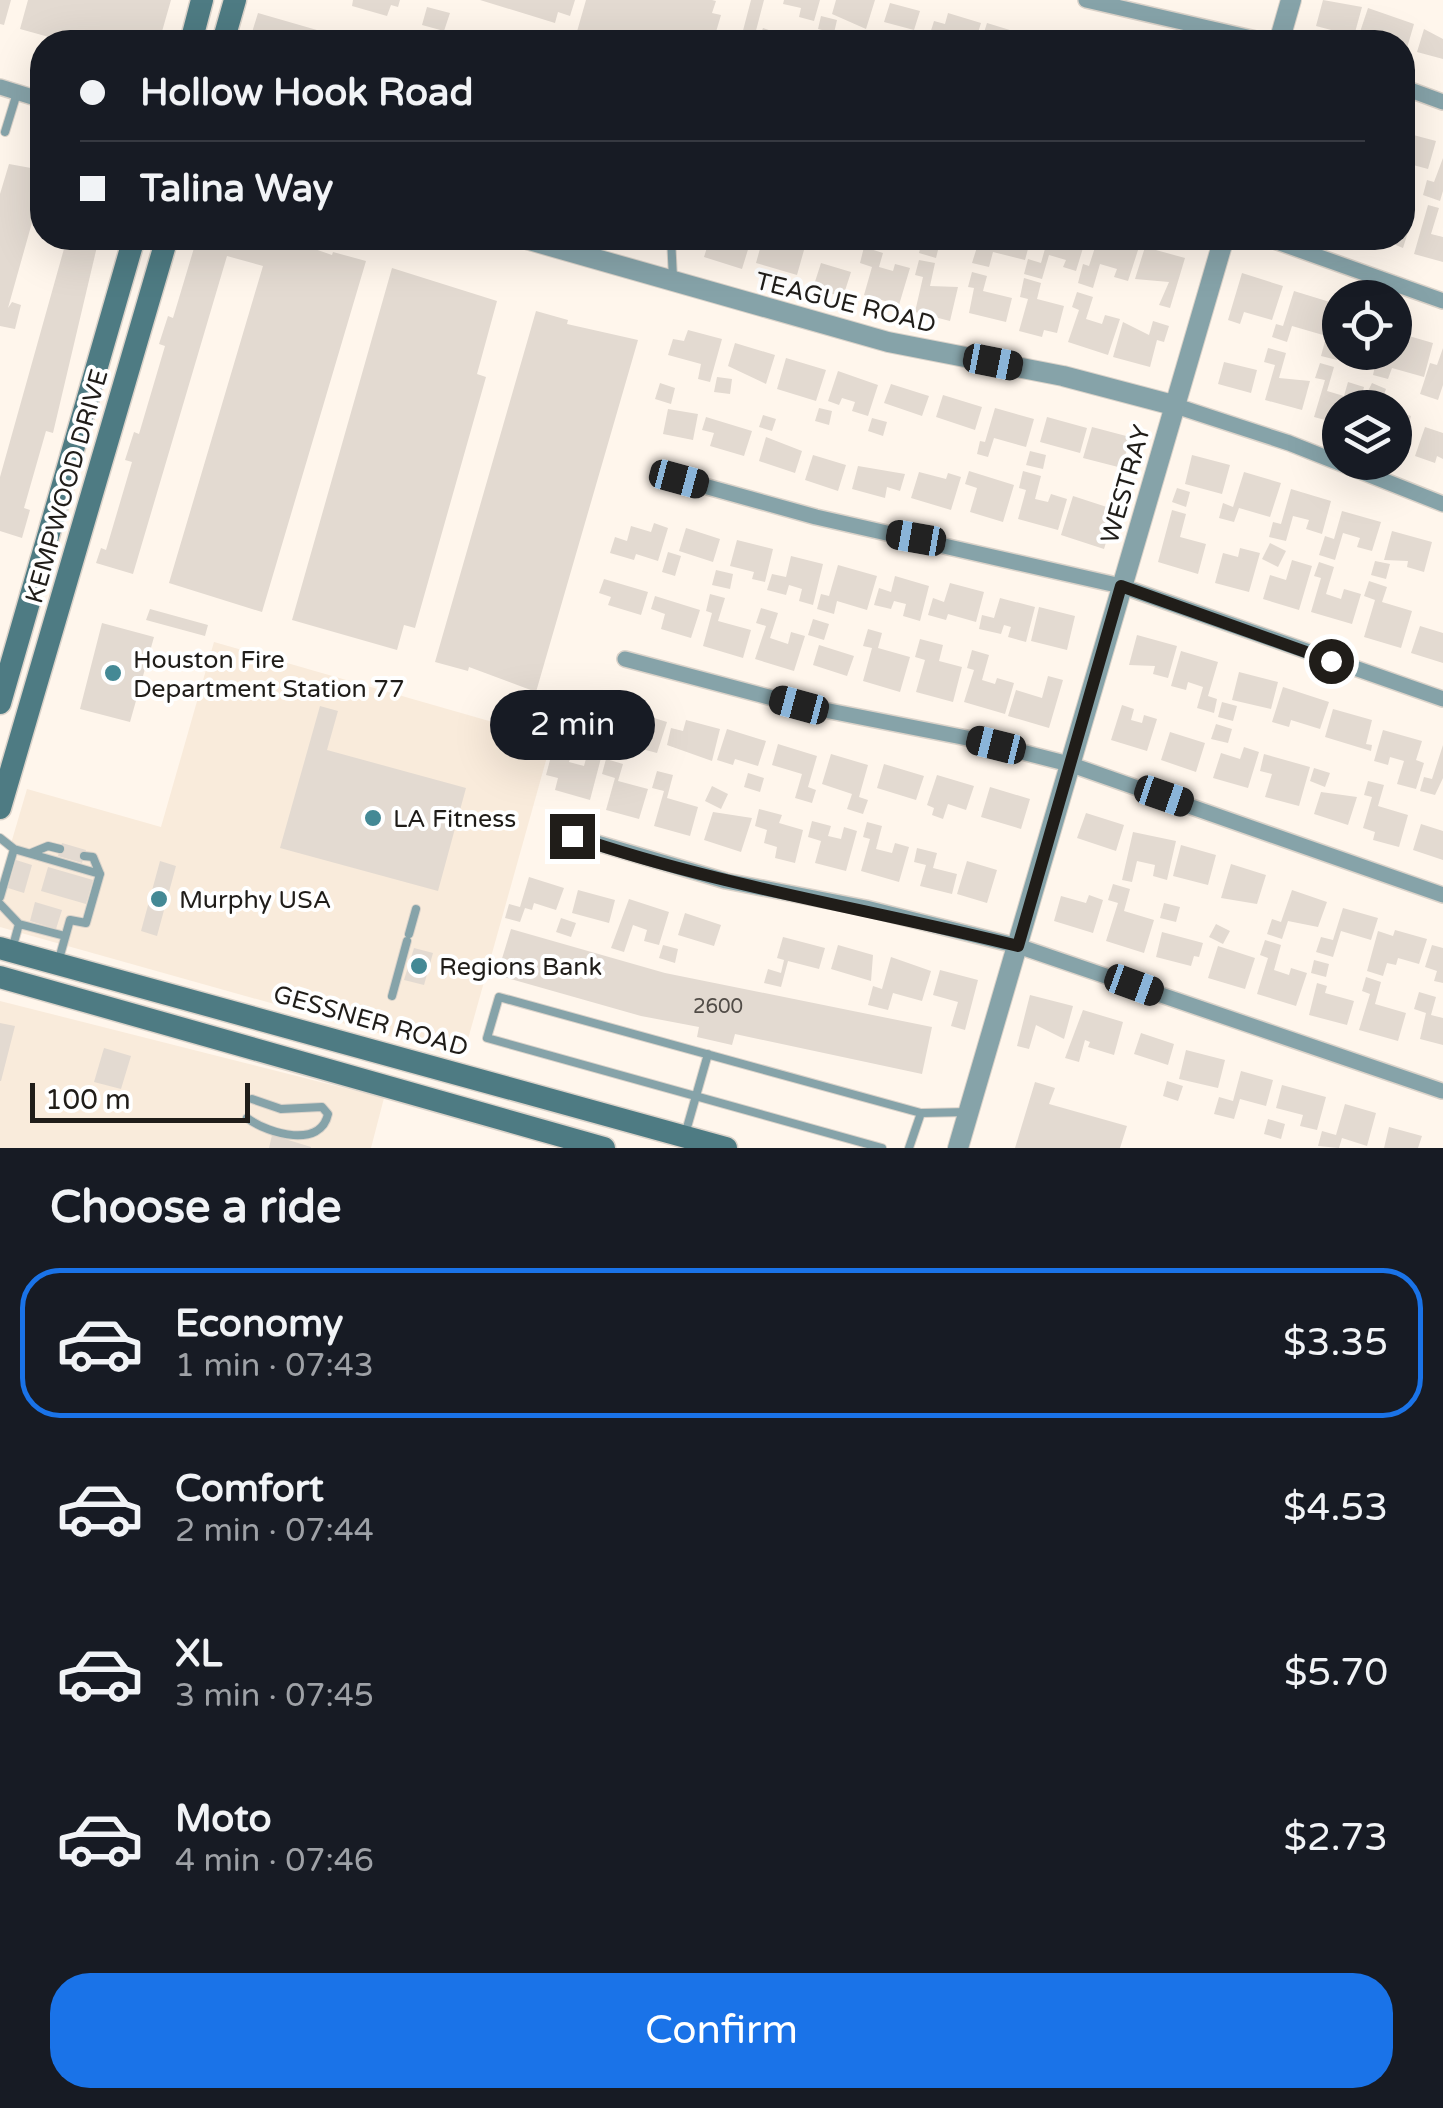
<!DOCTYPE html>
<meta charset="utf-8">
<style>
body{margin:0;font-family:"Varela Round",sans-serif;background:#20242c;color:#f1f3f6;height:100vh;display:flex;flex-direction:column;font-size:38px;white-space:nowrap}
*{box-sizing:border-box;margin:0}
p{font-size:32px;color:#9ea1a6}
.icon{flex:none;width:55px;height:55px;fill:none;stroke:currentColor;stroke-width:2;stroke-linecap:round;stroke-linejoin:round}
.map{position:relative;height:1148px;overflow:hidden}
.drawer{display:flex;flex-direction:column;background:#171b24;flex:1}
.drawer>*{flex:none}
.top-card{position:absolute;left:30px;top:30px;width:1385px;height:220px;border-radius:40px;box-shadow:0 10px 40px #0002;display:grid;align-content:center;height:220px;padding:0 50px;background:#171b24}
.buttons{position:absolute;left:1322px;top:280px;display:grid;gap:20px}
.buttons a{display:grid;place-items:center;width:90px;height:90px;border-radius:50%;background:#171b24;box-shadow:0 10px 40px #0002;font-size:50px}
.scale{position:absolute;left:30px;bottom:25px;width:220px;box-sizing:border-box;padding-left:10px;border:5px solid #201d19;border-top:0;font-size:28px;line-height:35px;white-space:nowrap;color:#201d19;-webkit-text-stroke:8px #fff;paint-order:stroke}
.end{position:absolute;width:45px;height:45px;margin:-22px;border:12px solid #201d19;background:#fff;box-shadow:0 0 0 5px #fff}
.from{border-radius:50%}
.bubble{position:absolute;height:70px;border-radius:35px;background:#171b24;box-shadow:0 10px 40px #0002;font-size:32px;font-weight:600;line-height:70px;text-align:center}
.car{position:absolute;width:30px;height:60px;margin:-30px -15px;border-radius:12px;box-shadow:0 0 8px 2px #0007;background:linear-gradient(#222 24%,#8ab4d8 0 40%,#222 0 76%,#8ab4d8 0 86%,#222 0)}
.top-card b{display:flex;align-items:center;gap:35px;height:95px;font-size:38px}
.top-card b+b{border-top:2px solid #363941}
.top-card i{width:25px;height:25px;background:#f1f3f6}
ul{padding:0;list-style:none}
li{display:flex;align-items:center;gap:30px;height:150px;margin:0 20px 15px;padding:0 30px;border:5px solid transparent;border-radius:40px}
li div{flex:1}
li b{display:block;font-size:38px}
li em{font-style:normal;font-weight:600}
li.current{border-color:#1a73e8}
li>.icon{width:90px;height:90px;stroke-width:1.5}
h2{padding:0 50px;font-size:45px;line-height:120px}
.cta{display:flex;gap:20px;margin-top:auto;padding:20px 50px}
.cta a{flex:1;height:115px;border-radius:40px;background:#1a73e8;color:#fff;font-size:40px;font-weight:600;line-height:115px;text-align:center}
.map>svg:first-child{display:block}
</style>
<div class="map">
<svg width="1443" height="1148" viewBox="0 0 1443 1148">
<rect width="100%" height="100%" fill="#fff6ec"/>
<!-- built -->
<path fill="#f9ebdb" d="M214 642 552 739 463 1057 0 927V881L27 789 161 827Z
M0 1001 384 1098 371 1148H0Z"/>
<!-- building -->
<path fill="#e3dad1" d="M0 0H11L4 25 0 24Z
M28 0H171L159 42H67L20 29Z
M353 0H400L398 7 391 5 387 16 352 6Z
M480 0H575L570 16 558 12 555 23Z
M586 0H712L716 1 712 13 721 15 713 42H574Z
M751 0H764L753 42H740Z
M784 0H820L814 21 799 17 801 8 783 4Z
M836 0H875L866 29 832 14Z
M1323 0 1362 7 1354 36 1316 26Z
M890 3 920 11 914 30 884 22Z
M427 7 450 13 444 31 422 25Z
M1368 8 1414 24 1407 48 1402 42 1360 32Z
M258 13 355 41V42H249Z
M948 13 981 23 975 42 929 37 934 21 945 24Z
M821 16 837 20 834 33 818 29Z
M987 23 1033 37 1031 42H981Z
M763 28 783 35 781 42H758Z
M1424 29 1443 39V59L1417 52Z
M511 30 551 41V42H508Z
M1402 132 1436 141 1428 169 1402 162Z
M1443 158V191L1440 201 1423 195 1427 180 1434 182Z
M9 164 42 170V187L8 308 12 302 21 305 15 329 0 326V194Z
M1428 205 1439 208 1431 234 1443 237V262L1414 254Z
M1402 213 1413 216 1403 248 1379 238H1402Z
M67 238H99L53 433 46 431 24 508 30 510 22 538 0 531V477Z
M197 238H283L332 255 333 252 366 261 262 612 169 583 263 266 227 256 133 574 96 563 101 548 106 550 132 462 125 460 134 432 139 434 165 346 159 344 168 316 173 318Z
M710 238 750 243 742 269 704 257Z
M763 238 786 249 787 245 804 250 797 275 756 263Z
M923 238H941L936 258 919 253Z
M990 238H1031L1025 260 993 252 989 267 972 263 977 247 987 250Z
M1048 238H1086L1076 271 1063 267 1066 260 1049 255 1042 279 1024 274 1028 259 1041 263Z
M1098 238 1139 247 1128 281 1114 277 1117 269 1100 264 1093 288 1078 283 1083 264 1089 266Z
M864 247 883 253 879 267 893 271 895 264 910 268 899 305 864 295 872 267 860 263Z
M1145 247 1185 258 1170 308 1159 305 1169 282 1135 279Z
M919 260 935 263 930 286 958 287 950 321 915 312 923 277 915 275Z
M821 263 851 272 843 297 813 288Z
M392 268 497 301 477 374 486 377 415 628 404 625 397 650 292 620Z
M972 272 987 276 983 291 1012 298 1006 322 969 313 974 288 968 287Z
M1242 273 1283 286 1272 320 1244 312 1240 324 1228 320Z
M1024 278 1041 283 1037 299 1064 306 1057 333 1044 330 1042 337 1019 331 1028 299 1020 297Z
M1294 291 1333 303 1323 335 1292 326 1287 342 1272 337 1276 324 1283 326Z
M1077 292 1093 297 1086 319 1102 324 1105 315 1120 319 1108 355 1068 342 1079 310 1072 307Z
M536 311 568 320 567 324 638 340 536 692 469 667 468 671 435 662Z
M1153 321 1169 326 1164 342 1157 340 1150 367 1113 357 1123 322 1149 335Z
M1339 321 1340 352 1337 360 1321 356 1325 341 1332 343Z
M688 330 722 339 710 382 698 379 701 364 668 355 673 339 684 341Z
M1395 332 1433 343 1424 377 1392 368 1388 379 1373 375 1376 361 1383 363 1386 352H1395Z
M735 343 775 355 766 384 728 366Z
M1268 348 1286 353 1279 378 1310 381 1302 410 1265 400 1275 365 1264 362Z
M1443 348V385L1438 400 1420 394 1430 363 1437 365Z
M786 358 826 370 816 401 777 389Z
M1224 362 1257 370 1251 393 1218 384Z
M1320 363 1334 367 1327 391 1344 396 1348 382 1364 387 1359 408H1340V424L1314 417 1325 380 1315 378Z
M838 371 878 385 868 416 852 411 855 402 842 398 839 405 828 401Z
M717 377 732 379 730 394 714 392Z
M660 383 675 388 671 404 655 399Z
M1372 383 1386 389 1381 402 1366 395Z
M891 384 929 396 922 416 884 403Z
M943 395 982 407 975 430 936 417Z
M819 408 832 411 829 425 815 421Z
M995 408 1034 419 1026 447 994 438 988 457 977 454 980 441 985 442Z
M668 409 698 414 693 440 663 434Z
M1396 411 1411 416 1403 447 1395 445Z
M763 415 776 419 772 431 759 427Z
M706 417 752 431 744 456 710 446 714 433 702 430Z
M1047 417 1087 428 1080 453 1040 442Z
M872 418 887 422 883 436 868 431Z
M1092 427 1130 437 1122 468 1083 458Z
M1425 427 1443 433V459L1437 456 1435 463 1415 456Z
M766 437 802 451 795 473 759 461Z
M1030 451 1046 455 1043 469 1026 465Z
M813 455 846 465 838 491 805 480Z
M1192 455 1230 465 1222 494 1185 484Z
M858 466 905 474 900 491 887 487 885 498 852 489Z
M969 471 1014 485 1003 522 970 512 977 488 965 484Z
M1023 471 1041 476 1035 499 1048 502 1051 494 1067 499 1058 530 1018 519 1026 490 1019 488Z
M919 472 946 479 948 473 961 477 951 510 911 498Z
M1244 472 1281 483 1270 517 1239 508 1234 522 1219 518 1223 503 1233 507Z
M1177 488 1190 492 1186 507 1172 502Z
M1291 489 1331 501 1322 534 1306 529 1309 520 1293 516 1286 541 1269 537 1273 522 1281 524Z
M1073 496 1116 510 1104 549 1061 535Z
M1172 510 1186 514 1180 537 1206 544 1198 574 1158 562Z
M1342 511 1381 522 1372 551 1357 547 1360 538 1343 533 1335 560 1319 555 1325 536 1334 539Z
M654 523 668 528 658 561 636 554 634 560 610 553 615 537 627 541 631 526 651 532Z
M686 528 720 539 713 562 679 551Z
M1392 531 1432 542 1424 572 1407 567 1408 561 1384 560Z
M737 540 773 549 765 582 752 579 754 572 730 566Z
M1270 543 1286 551 1278 567 1262 559Z
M1240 548 1260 553 1249 592 1215 583 1223 553 1238 557Z
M668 552 681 556 675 576 662 572Z
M791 556 823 564 813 605 799 601 802 589 789 585 786 595 767 590 772 574 786 577Z
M1292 560 1312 566 1299 610 1263 599 1270 575 1286 580Z
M1375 561 1390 564 1386 579 1371 575Z
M1319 562 1334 567 1326 594 1341 599 1344 589 1361 594 1352 624 1311 612 1321 578 1314 576Z
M838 565 877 576 867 610 837 601 834 614 817 609 821 594 829 596Z
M716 570 733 574 730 589 712 585Z
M895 576 929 586 920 621 903 616 906 604 894 601 891 609 874 605 879 588 891 592Z
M604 579 648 592 641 615 608 605 611 597 599 593Z
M1369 581 1387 587 1382 602 1412 611 1401 648 1364 637 1375 600 1364 596Z
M950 583 984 592 976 622 948 614 946 620 928 615 933 598 944 602Z
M710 594 725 598 718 621 751 630 743 658 703 646 712 613 706 611Z
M655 596 700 610 691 638 661 629 665 614 651 609Z
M1000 598 1035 607 1026 642 1008 637 1011 627 1004 625 1001 634 979 629 982 615 994 618Z
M1039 607 1075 616 1067 650 1031 641Z
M761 608 778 613 770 638 788 644 791 632 805 636 794 671 755 659 766 626 756 623Z
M150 609 208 625 205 636 146 620Z
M813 619 829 624 824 640 808 635Z
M102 623 154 637 130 722 80 709Z
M1420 626 1443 633V663L1411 653Z
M868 629 882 633 878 648 910 657 900 692 863 681 872 648 863 646Z
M1137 635 1177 646 1168 678 1153 674 1155 666 1129 665Z
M920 639 943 645 939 661 962 667 953 702 916 692 925 660 915 657Z
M819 645 854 656 847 676 813 665Z
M972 650 989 655 982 680 995 684 997 678 1014 683 1005 714 964 702 974 670 967 668Z
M1181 651 1218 662 1208 696 1217 699 1214 713 1197 708 1203 687 1188 682 1186 690 1171 686Z
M1239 672 1278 682 1271 709 1232 700Z
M1048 676 1063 680 1049 728 1008 716 1016 690 1042 698Z
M1283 687 1329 702 1320 729 1291 720 1289 727 1272 722Z
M581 699 614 709 604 743 594 740 596 734 561 724 566 708 577 711Z
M1222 702 1237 706 1233 721 1218 717Z
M1122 705 1134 709 1131 720 1142 723 1144 715 1157 719 1147 751 1111 740Z
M320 706 338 711 327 750 466 788 438 891 280 848Z
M1333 709 1372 720 1366 744 1372 745 1371 751 1325 737Z
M641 714 667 722 657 753 612 741 617 724 636 730Z
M686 720 720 729 712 761 667 745 671 728 683 731Z
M1216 724 1232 729 1228 743 1211 739Z
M727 729 766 741 758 766 735 759 733 765 717 760Z
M1383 730 1422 741 1416 760 1424 763 1416 789 1397 784 1404 761 1390 757 1388 765 1374 761Z
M1170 732 1205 743 1196 772 1161 760Z
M778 744 817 756 808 787 816 790 812 803 795 798 802 774 772 765Z
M554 745 573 750 569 762 584 766 587 755 601 758 590 800 555 790 558 778 546 775Z
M1443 745V778L1435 795 1420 791 1424 777 1432 779Z
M1244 747 1259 752 1248 788 1213 778 1221 753 1240 759Z
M831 754 868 765 859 797 868 800 863 814 847 809 852 794 822 784Z
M1264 754 1310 767 1299 806 1265 797 1272 774 1260 771Z
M606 759 623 764 618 781 648 789 639 819 606 810 615 778 602 774Z
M884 764 924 776 916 800 877 788Z
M1314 768 1330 773 1325 787 1310 781Z
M657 771 673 775 667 798 698 807 690 836 654 826 664 791 652 788Z
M748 773 764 778 760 792 744 787Z
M937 775 974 786 966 810 948 804 943 819 932 815 934 808 927 805Z
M1368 781 1384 785 1378 806 1408 815 1399 847 1373 840 1375 832 1363 828 1372 797 1364 795Z
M712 786 728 794 721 809 705 801Z
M990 787 1030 799 1021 829 981 817Z
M1321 792 1357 797 1348 825 1314 814Z
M759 809 782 815 779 823 803 830 795 863 775 858 777 847 764 843 767 830 755 826Z
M713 812 752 818 741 852 704 840Z
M1086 813 1124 825 1116 851 1077 838Z
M812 821 831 826 828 836 841 839 844 827 857 831 846 871 815 863 821 841 808 837Z
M867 822 882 826 876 849 892 853 895 843 909 847 899 882 861 871 870 839 863 837Z
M1421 824 1443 831V860L1413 850Z
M1133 832 1176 841 1167 880 1153 876 1155 865 1137 861 1132 882 1122 880Z
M62 843 86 850 82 863 58 856Z
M1181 845 1216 855 1208 885 1173 876Z
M917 848 937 853 933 868 957 874 952 894 920 886 926 865 914 862Z
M16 860 32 865 24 893 8 888Z
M160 861 176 866 157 936 141 931Z
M967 861 997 870 987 903 957 894Z
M1231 864 1266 875 1257 904 1221 898Z
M48 867 93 880 86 904 41 891Z
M529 877 564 888 556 910 534 903 532 910 525 908 520 922 505 918 509 904 520 907Z
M1113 884 1130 889 1124 911 1154 920 1144 953 1106 941 1118 903 1108 900Z
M578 890 615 900 609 923 572 913Z
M1292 890 1327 902 1318 927 1288 921 1282 939 1267 934 1272 919 1281 922Z
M1089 895 1103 900 1093 933 1054 921 1061 896 1086 903Z
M629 899 669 912 659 945 644 941 647 930 633 925 624 952 611 948Z
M35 902 62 910 56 929 30 921Z
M1164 903 1180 907 1176 922 1160 918Z
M1343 908 1378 918 1371 940 1341 931 1333 957 1316 952 1321 937 1333 940Z
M685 913 721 925 714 946 678 935Z
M561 918 576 923 571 937 556 932Z
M1216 924 1230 931 1223 944 1209 937Z
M511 929 665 973 932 1027 922 1074 735 1034 732 1045 697 1037 699 1027 641 1016 497 975Z
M1395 930 1427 939 1419 964 1398 958 1396 965 1387 963 1383 976 1367 971 1378 931 1393 936Z
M1162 932 1203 943 1199 957 1194 956 1191 966 1156 957Z
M783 937 825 948 819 969 788 961 781 987 764 983 768 969 781 973 784 960 777 958Z
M1265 940 1281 945 1274 970 1289 975 1291 968 1307 973 1296 1006 1257 994 1268 958 1260 955Z
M663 945 678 949 675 963 659 958Z
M838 945 873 955 871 981 831 969Z
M1432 945 1443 948V983L1434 981 1437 971 1425 967Z
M1218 946 1255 958 1245 989 1208 978Z
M414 948 433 953 424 985 404 980Z
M891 957 931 971 922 1001 893 993 888 1010 868 1005 873 986 882 989Z
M1314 960 1329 964 1326 977 1311 973Z
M940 970 978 980 965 1030 951 1026 958 1002 933 995Z
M1366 977 1381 982 1375 1004 1406 1013 1398 1041 1359 1030 1370 994 1362 991Z
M1317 983 1327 986 1325 993 1354 1001 1347 1025 1309 1015Z
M1419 992 1436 997 1431 1015 1443 1018V1045L1420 1039 1426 1013 1414 1009Z
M1030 995 1073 1006 1064 1039 1036 1025 1029 1049 1017 1046Z
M1083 1010 1123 1022 1114 1055 1088 1047 1090 1042 1085 1040 1079 1062 1065 1058Z
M0 1023 15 1026 1 1081H0Z
M1141 1033 1174 1044 1168 1065 1134 1054Z
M104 1048 131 1056 121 1089 94 1082Z
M1186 1050 1225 1060 1218 1088 1179 1079Z
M1241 1071 1273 1080 1266 1106 1240 1099 1234 1119 1214 1114 1219 1097 1233 1101Z
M1167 1081 1183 1086 1178 1101 1163 1096Z
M1035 1082 1055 1088 1049 1104 1127 1126 1120 1148H1015Z
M1282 1085 1326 1097 1317 1130 1300 1126 1303 1115 1276 1108Z
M1345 1104 1376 1113 1367 1146 1342 1138 1339 1148 1318 1146 1322 1131 1336 1135Z
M1268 1119 1285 1124 1281 1139 1264 1134Z
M1389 1127 1422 1136 1418 1148H1384Z
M272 1135 311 1147V1148H269Z"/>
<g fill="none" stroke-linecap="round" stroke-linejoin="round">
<!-- service casing -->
<g stroke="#dbd3ca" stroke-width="10">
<path id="service" d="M5 132 17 93
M671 238 673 278
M0 838 14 849 100 874 86 923 70 920 59 959
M31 853 48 846 60 849
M84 856 93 857 100 874
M0 897 14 849
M0 904 19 924 13 946
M19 924 65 936
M409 934 416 909
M392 996 407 941
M921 1113 968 1112
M247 1118C270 1135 321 1148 328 1114L322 1107 281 1109 252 1099
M686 1131 708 1054
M882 1148 487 1038 499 997 921 1113 909 1148"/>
</g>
<!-- minor casing -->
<g stroke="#dbd3ca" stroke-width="18">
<path id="minor" d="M1086 0 1269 42
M0 87 42 100
M1402 87 1443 102
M1266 238 1443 301
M1173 405 1289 443 1443 504
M679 479 816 517 1121 586 1443 699
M625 659 799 705 967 738 1069 764 1443 895
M573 836 726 881 866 908 1018 946 1442 1091"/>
</g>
<!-- tertiary casing -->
<g stroke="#dbd3ca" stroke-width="22">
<path id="tertiary" d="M1279 42 1291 0
M522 238 888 342 1063 376 1173 405
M958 1148 1224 238"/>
</g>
<!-- secondary casing -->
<g stroke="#dbd3ca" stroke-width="25">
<path id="secondary" d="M191 42 202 0
M223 42 235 0
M0 703 134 238
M0 808 167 238
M0 948 726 1148
M0 977 604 1148"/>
</g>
<!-- service -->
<use href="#service" stroke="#86a3a9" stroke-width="8"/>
<!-- minor -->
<use href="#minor" stroke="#86a3a9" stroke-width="15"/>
<!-- tertiary -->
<use href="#tertiary" stroke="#86a3a9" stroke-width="20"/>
<!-- secondary -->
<use href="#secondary" stroke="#4e7b83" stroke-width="22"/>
</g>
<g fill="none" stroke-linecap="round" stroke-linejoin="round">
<!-- route -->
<path stroke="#201d19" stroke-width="12" d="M572 836C717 886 870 909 1018 946L1121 586 1331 661"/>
</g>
<!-- markers -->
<g fill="#448995" stroke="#fff" stroke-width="4">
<circle cx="113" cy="673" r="10"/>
<circle cx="373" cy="818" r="10"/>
<circle cx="159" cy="899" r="10"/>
<circle cx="419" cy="966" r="10"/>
</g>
<g text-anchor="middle" stroke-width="8" stroke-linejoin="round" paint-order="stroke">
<!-- number labels -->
<g font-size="20" fill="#514c47">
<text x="718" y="1013">2600</text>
</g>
<!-- street labels -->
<g font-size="25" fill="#201d19" stroke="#fff">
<text transform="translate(846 302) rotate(14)" y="9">TEAGUE ROAD</text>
<text transform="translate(1125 484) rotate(-74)" y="9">WESTRAY</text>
<text transform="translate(66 486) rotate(-74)" y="9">KEMPWOOD DRIVE</text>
<text transform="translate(371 1020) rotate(16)" y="9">GESSNER ROAD</text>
</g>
<!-- poi labels -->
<g font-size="25" fill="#201d19" stroke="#fff" text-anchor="start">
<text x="133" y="668">Houston Fire<tspan x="133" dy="29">Department Station 77</tspan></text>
<text x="393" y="827">LA Fitness</text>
<text x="179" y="908">Murphy USA</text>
<text x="439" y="975">Regions Bank</text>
</g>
</g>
</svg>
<div class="buttons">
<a><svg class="icon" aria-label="locate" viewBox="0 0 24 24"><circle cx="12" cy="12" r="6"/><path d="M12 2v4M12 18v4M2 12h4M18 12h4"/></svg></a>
<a><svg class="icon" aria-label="layers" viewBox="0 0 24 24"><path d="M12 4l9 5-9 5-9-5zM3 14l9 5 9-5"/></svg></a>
</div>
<div class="scale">100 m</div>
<i class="end from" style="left:1331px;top:661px"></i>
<i class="end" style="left:572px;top:836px"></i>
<div class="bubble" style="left:490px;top:690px;width:165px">2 min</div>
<i class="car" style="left:993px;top:362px;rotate:101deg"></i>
<i class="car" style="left:679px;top:479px;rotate:105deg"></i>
<i class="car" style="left:916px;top:538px;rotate:280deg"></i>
<i class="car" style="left:799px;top:705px;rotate:285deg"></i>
<i class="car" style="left:996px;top:745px;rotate:284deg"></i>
<i class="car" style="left:1164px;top:796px;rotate:109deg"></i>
<i class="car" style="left:1134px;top:985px;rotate:110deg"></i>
<div class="top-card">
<b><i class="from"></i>Hollow Hook Road</b>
<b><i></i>Talina Way</b>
</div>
</div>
<section class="drawer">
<h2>Choose a ride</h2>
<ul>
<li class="current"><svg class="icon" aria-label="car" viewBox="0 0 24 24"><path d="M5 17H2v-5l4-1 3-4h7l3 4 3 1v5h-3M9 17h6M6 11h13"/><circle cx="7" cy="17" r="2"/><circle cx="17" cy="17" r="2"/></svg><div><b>Economy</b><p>1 min · 07:43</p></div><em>$3.35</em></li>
<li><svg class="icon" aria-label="car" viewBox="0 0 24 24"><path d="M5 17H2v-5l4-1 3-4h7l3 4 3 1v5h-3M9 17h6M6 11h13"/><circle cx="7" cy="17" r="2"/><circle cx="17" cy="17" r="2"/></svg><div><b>Comfort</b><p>2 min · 07:44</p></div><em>$4.53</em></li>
<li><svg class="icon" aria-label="car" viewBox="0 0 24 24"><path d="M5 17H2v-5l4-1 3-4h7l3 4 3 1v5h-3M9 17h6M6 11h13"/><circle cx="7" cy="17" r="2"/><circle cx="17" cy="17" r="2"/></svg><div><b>XL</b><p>3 min · 07:45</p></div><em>$5.70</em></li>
<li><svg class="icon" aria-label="car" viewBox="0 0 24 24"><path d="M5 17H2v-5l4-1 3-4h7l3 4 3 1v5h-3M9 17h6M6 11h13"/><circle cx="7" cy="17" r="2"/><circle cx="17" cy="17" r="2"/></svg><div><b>Moto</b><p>4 min · 07:46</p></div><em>$2.73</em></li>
</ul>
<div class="cta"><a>Confirm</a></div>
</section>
